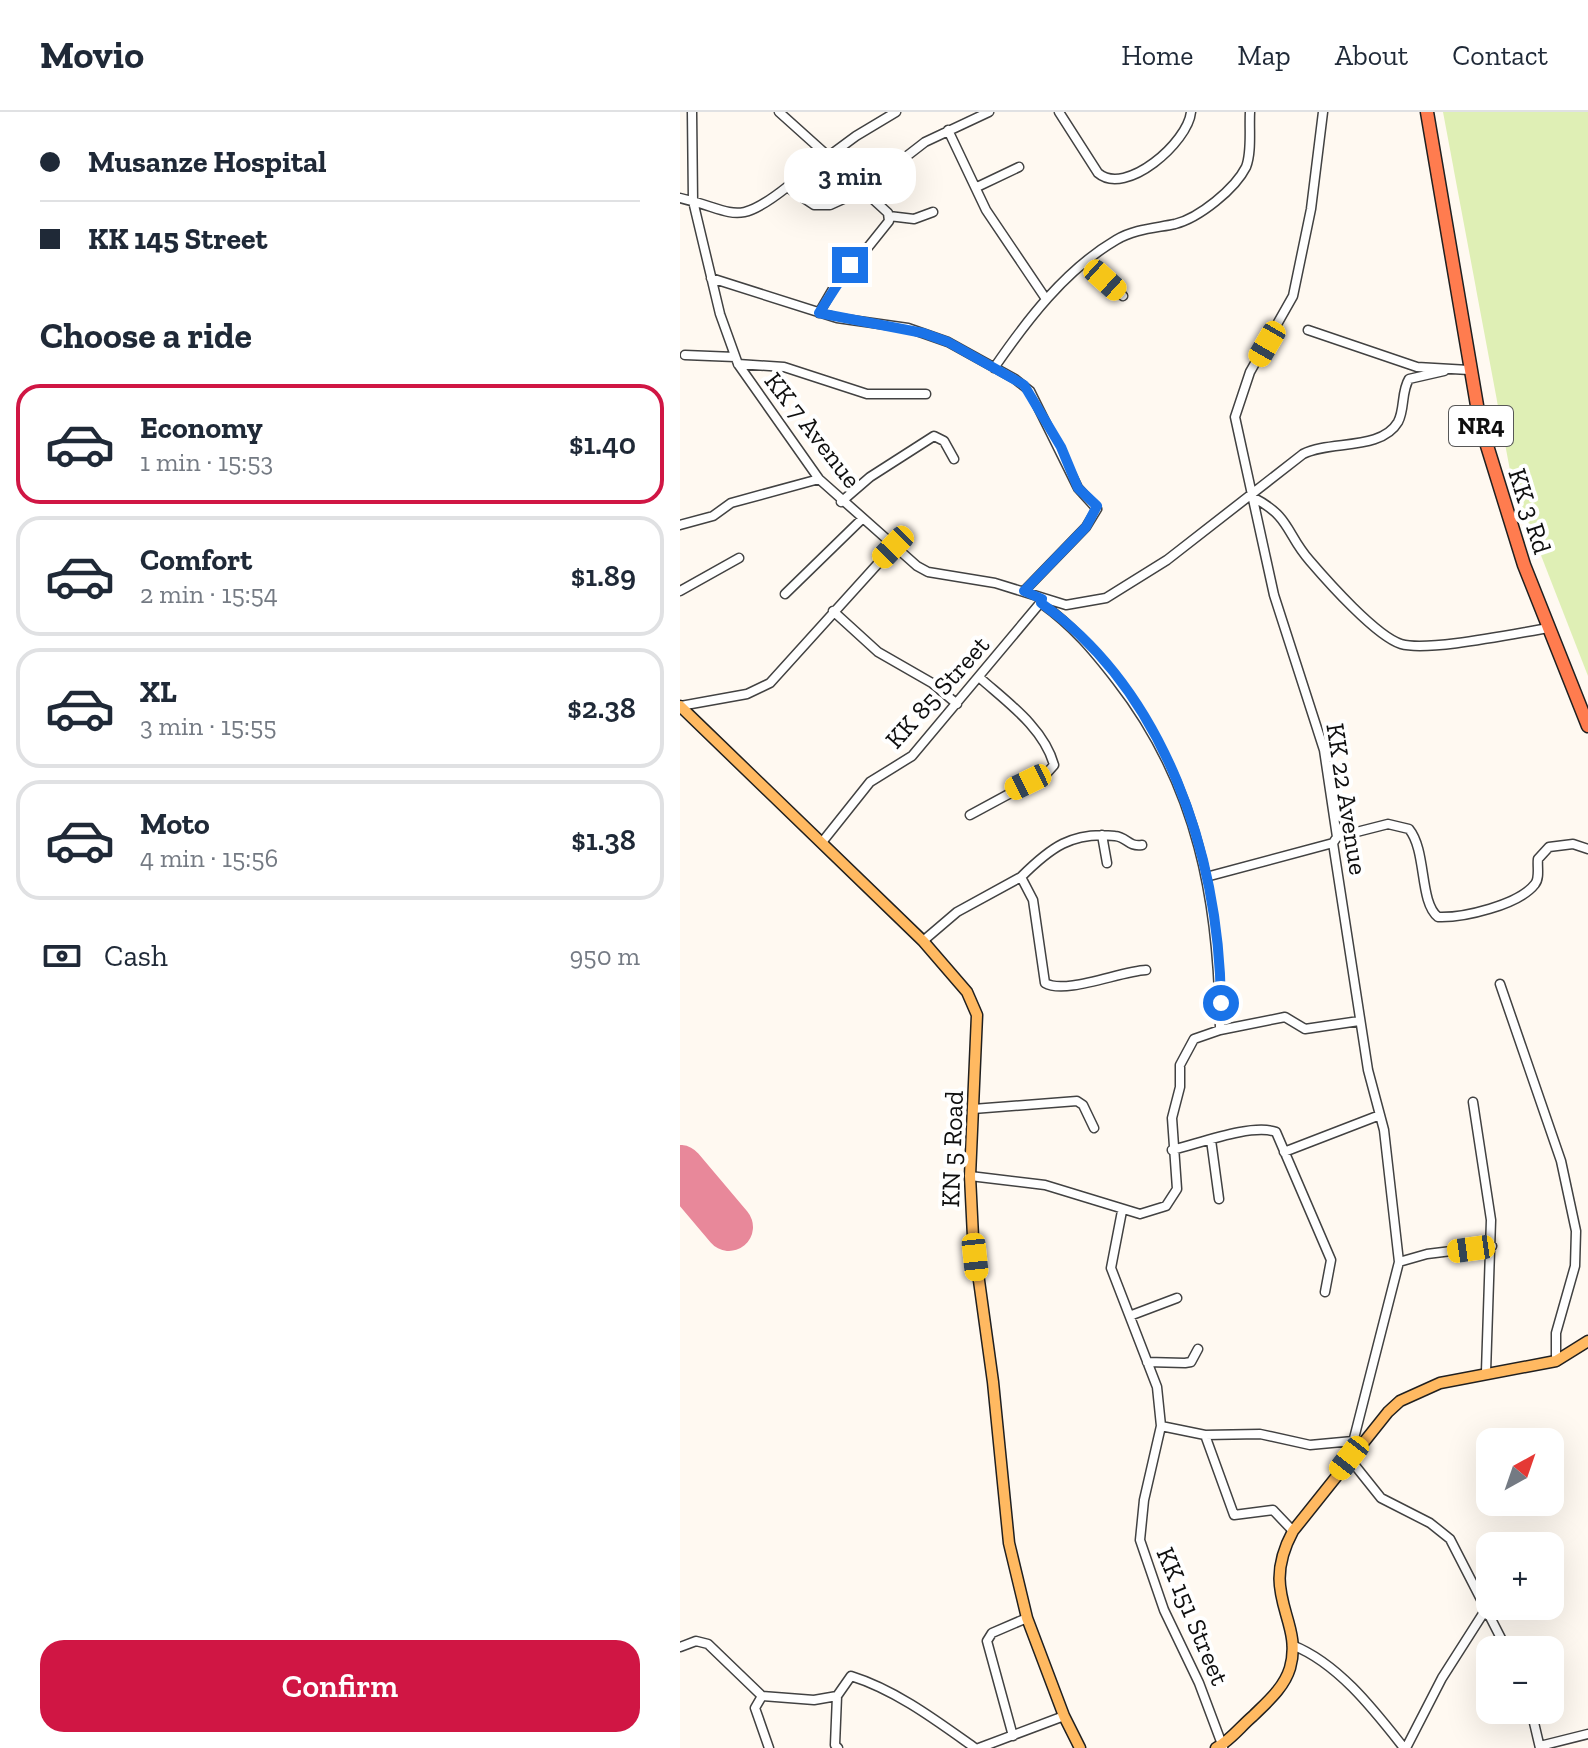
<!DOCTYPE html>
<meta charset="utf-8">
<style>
body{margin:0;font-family:"Zilla Slab",serif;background:#f6f6f7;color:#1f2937;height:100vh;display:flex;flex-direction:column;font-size:30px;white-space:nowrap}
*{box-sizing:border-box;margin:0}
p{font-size:26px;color:#747a83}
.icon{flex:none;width:44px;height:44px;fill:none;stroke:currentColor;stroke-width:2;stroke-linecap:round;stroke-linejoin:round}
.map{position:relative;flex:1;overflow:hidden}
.side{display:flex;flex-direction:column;background:#fff;width:680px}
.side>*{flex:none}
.hud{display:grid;align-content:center;height:176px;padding:0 40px;background:#fff}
.needle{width:52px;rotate:40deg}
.controls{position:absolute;left:796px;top:1316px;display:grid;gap:16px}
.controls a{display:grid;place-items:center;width:88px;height:88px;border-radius:16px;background:#fff;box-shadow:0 8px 32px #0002;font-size:40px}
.end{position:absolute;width:36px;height:36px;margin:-18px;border:10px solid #1a73e8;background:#fff;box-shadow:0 0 0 4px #fff}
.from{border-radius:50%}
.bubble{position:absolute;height:56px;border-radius:24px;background:#fff;box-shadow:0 8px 32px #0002;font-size:26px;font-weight:600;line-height:56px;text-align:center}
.car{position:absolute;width:24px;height:48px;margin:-24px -12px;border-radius:10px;box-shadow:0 0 6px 2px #0007;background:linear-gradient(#f5c518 24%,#345 0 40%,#f5c518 0 76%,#345 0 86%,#f5c518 0)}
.hud b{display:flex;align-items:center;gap:28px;height:76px;font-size:30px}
.hud b+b{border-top:2px solid #e0e1e3}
.hud i{width:20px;height:20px;background:#1f2937}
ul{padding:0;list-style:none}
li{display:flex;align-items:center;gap:24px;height:120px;margin:0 16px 12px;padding:0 24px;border:4px solid #e0e1e3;border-radius:24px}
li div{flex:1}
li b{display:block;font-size:30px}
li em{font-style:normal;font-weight:600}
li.current{border-color:#d01644}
li>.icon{width:72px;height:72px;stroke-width:1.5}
h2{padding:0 40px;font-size:36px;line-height:96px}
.pay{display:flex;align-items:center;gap:20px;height:88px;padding:0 40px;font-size:30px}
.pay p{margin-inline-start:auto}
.action{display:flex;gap:16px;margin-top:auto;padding:16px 40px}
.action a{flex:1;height:92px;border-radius:24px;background:#d01644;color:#fff;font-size:32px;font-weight:600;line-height:92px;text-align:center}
header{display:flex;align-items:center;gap:48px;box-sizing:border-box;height:112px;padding:0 40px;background:#fff;border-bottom:2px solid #e0e1e3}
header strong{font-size:38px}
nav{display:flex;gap:44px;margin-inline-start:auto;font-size:28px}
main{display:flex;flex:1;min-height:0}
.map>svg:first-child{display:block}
</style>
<header>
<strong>Movio</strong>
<nav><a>Home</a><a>Map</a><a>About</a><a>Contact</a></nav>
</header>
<main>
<section class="side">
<div class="hud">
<b><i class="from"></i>Musanze Hospital</b>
<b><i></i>KK 145 Street</b>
</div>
<h2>Choose a ride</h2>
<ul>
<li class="current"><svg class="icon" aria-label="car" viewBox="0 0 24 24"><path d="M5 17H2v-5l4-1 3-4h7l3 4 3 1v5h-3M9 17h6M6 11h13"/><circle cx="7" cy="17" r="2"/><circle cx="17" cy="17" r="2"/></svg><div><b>Economy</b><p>1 min · 15:53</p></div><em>$1.40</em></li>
<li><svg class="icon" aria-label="car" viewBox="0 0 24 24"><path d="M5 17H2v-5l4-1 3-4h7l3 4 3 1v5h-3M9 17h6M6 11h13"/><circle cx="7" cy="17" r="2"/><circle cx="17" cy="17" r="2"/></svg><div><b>Comfort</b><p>2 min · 15:54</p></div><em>$1.89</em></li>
<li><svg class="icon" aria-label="car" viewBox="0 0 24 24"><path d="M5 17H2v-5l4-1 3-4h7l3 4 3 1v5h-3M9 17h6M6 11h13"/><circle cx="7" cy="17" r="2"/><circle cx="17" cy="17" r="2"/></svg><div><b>XL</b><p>3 min · 15:55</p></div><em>$2.38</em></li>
<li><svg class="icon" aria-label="car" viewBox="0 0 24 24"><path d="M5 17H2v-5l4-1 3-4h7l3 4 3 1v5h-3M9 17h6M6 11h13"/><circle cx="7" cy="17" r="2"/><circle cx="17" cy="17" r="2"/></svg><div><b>Moto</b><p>4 min · 15:56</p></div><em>$1.38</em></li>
</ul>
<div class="pay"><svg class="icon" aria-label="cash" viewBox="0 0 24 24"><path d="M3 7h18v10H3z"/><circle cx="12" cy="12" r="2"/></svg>Cash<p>950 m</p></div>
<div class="action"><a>Confirm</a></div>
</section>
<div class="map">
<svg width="908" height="1636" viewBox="0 0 908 1636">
<rect width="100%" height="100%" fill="#fff9f1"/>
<!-- green -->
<path fill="#dfefb5" d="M763 0H908V564L832 369Z"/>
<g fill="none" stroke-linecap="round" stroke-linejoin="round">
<!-- runway -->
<path stroke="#e8889a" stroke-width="48" d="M0 1057 49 1115"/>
<!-- minor casing -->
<g stroke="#424242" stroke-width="11">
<path id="minor" d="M12 0 13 89 40 202 58 252 139 367 237 454 248 460 315 471 386 493 426 486 487 448 623 342C650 328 701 339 718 310 725 297 721 280 729 267L764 259
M99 0 148 44
M379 0 418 61C446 85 508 30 511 0
M643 0 631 97 613 184 570 260 555 305 594 483 644 638 657 725 653 731 688 958 704 1018 719 1150 669 1346 701 1386 750 1411 770 1427 827 1538
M268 18 306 98 366 187
M107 75 176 24 216 0
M297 75 339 55
M0 86C56 99 55 116 107 75L134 93H150L183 78 245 30 309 0
M209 104 234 107 253 100
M406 152 443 184
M31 166 157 206 228 216 268 230 335 267 350 279 398 376 417 397 406 415 344 479
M139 201 164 158 177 149 209 109 208 101 183 78
M628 218 737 255 789 258
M5 243 55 245
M58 252 104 255 187 282H246
M314 256C347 208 385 158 436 128 454 117 476 116 495 112 519 106 555 77 566 55 572 40 569 17 570 0
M574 386C611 405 606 422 630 449 648 470 696 524 721 532 748 540 837 521 869 516
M161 390 190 365 254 324 264 329 274 347
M0 413 33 404 51 391 139 367
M0 479 59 446
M105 482 182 407
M153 499 198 540 252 571 277 592
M0 594 67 582 90 571 213 435
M290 703 366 662 374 653C364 616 327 590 300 566
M422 723 427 751
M657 725 708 712 729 717C747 739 739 790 758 805 783 806 839 793 855 772 860 766 857 754 858 747L869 735 893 732 908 737
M143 729 190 670 232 644 361 490
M341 765C370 736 392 719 435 724 447 725 448 735 462 733
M526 765 653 731
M243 829 277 800 341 765 353 788 365 871C385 883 441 859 466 858
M820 872 881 1049 896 1119 895 1154 876 1221V1249
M540 918 605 905 625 917 679 909
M793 990 811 1108 806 1260
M293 997 397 989 403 993 414 1016
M531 1028 539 1087
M492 1038C518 1032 572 1011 596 1020L651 1148 645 1180
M604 1040 700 1003
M290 1064 365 1073 460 1102 486 1094 497 1077 492 1006 500 975V953L514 927 540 918C539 790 518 673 437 569 413 538 393 514 361 491
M442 1099 431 1156 477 1275 481 1314 464 1388 460 1428 484 1498 519 1571 543 1635
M719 1150 747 1142 812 1134
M452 1203 497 1186
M467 1250 505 1251 511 1250 518 1237
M481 1314 525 1323 554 1403 593 1398 613 1419
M525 1323 580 1322 630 1333 673 1329
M612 1533C658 1551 694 1598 724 1636
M0 1535 16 1529 28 1532 82 1584 134 1588 157 1584 155 1633 158 1636
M82 1584 75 1596 89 1636
M157 1584 171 1564C216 1578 257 1609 295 1636
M851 1598 860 1636
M333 1624 307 1529 312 1521 347 1506
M860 1634 908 1622
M299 1636 384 1604
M726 1636 762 1566 806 1497"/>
</g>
<!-- major casing -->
<g stroke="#202020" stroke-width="13">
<path id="major" d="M0 594 243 829 287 880 297 903 290 1064 293 1125 313 1270 329 1431 347 1506 384 1604 400 1636
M536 1636C550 1629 561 1614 573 1604 587 1590 604 1576 610 1556 624 1507 578 1484 613 1419L708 1300 720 1289 760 1271 876 1249 908 1229"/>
</g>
<!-- highway casing -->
<g stroke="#202020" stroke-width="15">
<path id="highway" d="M747 0 800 311 844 453 908 614"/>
</g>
<!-- minor -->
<use href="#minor" stroke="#fff" stroke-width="8"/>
<!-- major -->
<use href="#major" stroke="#ffb961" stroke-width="10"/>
<!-- highway -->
<use href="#highway" stroke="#ff7c4f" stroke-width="12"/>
</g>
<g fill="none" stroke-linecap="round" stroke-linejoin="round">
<!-- route -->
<path stroke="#1a73e8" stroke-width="10" d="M170 153 139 201 243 221 268 230 344 273 381 335 398 376 417 394 406 415 344 479 362 487 361 491C485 579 539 743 541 891"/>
</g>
<g text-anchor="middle" stroke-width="8" stroke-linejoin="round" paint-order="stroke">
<!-- shield labels -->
<rect fill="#fff" stroke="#575757" stroke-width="2" x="769" y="294" width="64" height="40" rx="6"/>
<g font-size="24" font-weight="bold" fill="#0f0f0f">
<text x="801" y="322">NR4</text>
</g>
<!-- street labels -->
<g font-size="26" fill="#0f0f0f" stroke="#fff">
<text transform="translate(133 318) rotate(52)" y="9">KK 7 Avenue</text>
<text transform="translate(850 399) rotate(72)" y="9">KK 3 Rd</text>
<text transform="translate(257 580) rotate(-48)" y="9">KK 85 Street</text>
<text transform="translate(667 687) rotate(81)" y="9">KK 22 Avenue</text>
<text transform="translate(272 1037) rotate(-88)" y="9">KN 5 Road</text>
<text transform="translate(513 1504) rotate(67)" y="9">KK 151 Street</text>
</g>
</g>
</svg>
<div class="controls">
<a><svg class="needle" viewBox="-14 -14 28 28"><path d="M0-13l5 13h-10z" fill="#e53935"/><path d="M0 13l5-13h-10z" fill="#747a83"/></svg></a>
<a>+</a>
<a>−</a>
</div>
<i class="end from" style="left:541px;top:891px"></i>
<i class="end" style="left:170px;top:153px"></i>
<div class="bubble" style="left:104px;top:36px;width:132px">3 min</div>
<i class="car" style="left:425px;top:168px;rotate:132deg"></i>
<i class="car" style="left:587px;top:232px;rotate:210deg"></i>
<i class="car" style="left:213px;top:435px;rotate:224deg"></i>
<i class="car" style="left:348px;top:670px;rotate:244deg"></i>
<i class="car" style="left:791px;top:1137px;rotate:262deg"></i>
<i class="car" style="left:295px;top:1145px;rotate:174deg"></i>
<i class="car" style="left:669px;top:1346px;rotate:218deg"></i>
</div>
</main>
